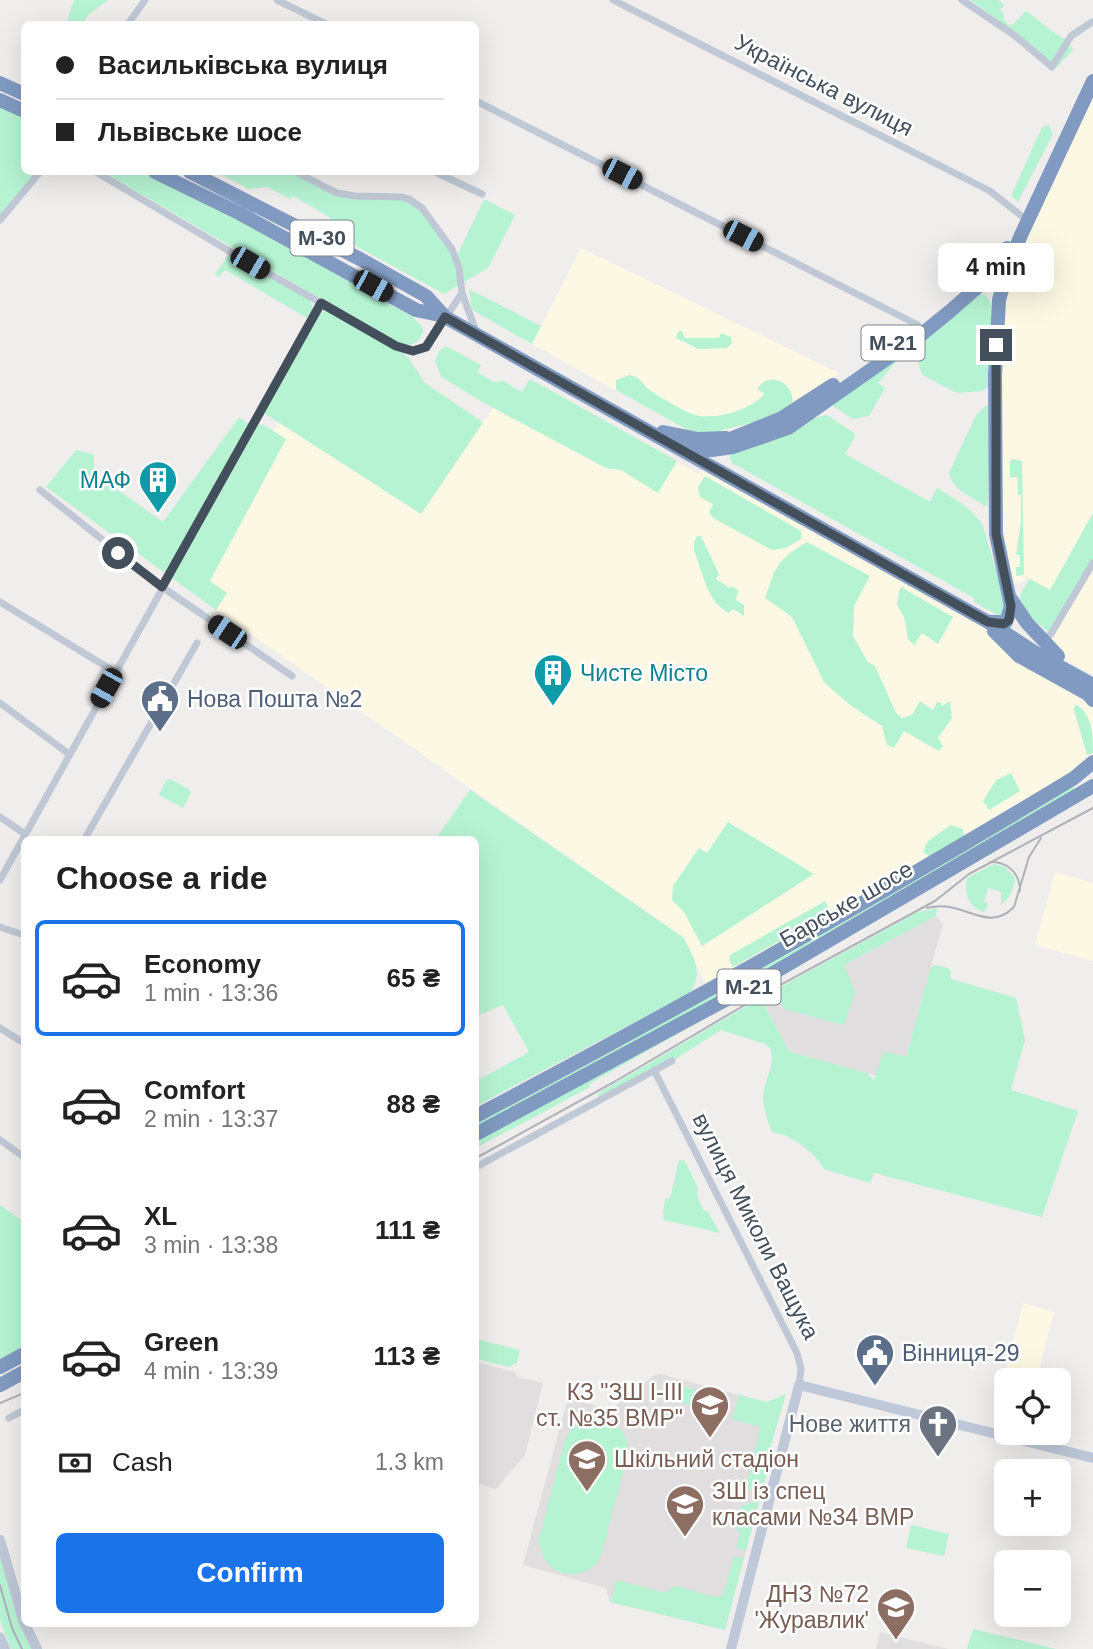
<!DOCTYPE html>
<meta charset="utf-8">
<style>
body{margin:0;font-family:Helvetica,sans-serif;background:#f6f6f6;color:#222;height:100vh;display:flex;flex-direction:column;font-size:26px;white-space:nowrap}
*{box-sizing:border-box;margin:0}
p{font-size:23px;color:#767676}
.icon{flex:none;width:38px;height:38px;fill:none;stroke:currentColor;stroke-width:2;stroke-linecap:round;stroke-linejoin:round}
.map{position:relative;flex:1;overflow:hidden}
.drawer{position:absolute;left:21px;top:836px;width:458px;height:791px;display:flex;flex-direction:column;background:#fff;border-radius:10px;box-shadow:0 7px 28px #0002}
.drawer>*{flex:none}
.guide{position:absolute;left:21px;top:21px;width:458px;height:154px;border-radius:10px;box-shadow:0 7px 28px #0002;display:grid;align-content:center;height:154px;padding:0 35px;background:#fff}
.fabs{position:absolute;left:994px;top:1368px;display:grid;gap:14px}
.fabs a{display:grid;place-items:center;width:77px;height:77px;border-radius:10px;background:#fff;box-shadow:0 7px 28px #0002;font-size:35px}
.end{position:absolute;width:32px;height:32px;margin:-16px;border:9px solid #444f5c;background:#fff;box-shadow:0 0 0 4px #fff}
.from{border-radius:50%}
.bubble{position:absolute;height:49px;border-radius:10px;background:#fff;box-shadow:0 7px 28px #0002;font-size:23px;font-weight:800;line-height:49px;text-align:center}
.car{position:absolute;width:21px;height:42px;margin:-21px -10px;border-radius:9px;box-shadow:0 0 5px 2px #0007;background:linear-gradient(#222 24%,#8ab4d8 0 40%,#222 0 76%,#8ab4d8 0 86%,#222 0)}
.guide b{display:flex;align-items:center;gap:24px;height:66px;font-size:26px}
.guide b+b{border-top:2px solid #e0e0e0}
.guide i{width:18px;height:18px;background:#222}
ul{padding:0;list-style:none}
li{display:flex;align-items:center;gap:21px;height:116px;margin:0 14px 10px;padding:0 21px;border:4px solid transparent;border-radius:10px}
li div{flex:1}
li b{display:block;font-size:26px}
li em{font-style:normal;font-weight:800}
li.selected{border-color:#1a73e8}
li>.icon{width:63px;height:63px;stroke-width:1.5}
h2{padding:0 35px;font-size:32px;line-height:84px}
.pay{display:flex;align-items:center;gap:18px;height:77px;padding:0 35px;font-size:26px}
.pay p{margin-inline-start:auto}
.primary-button{display:flex;gap:14px;margin-top:auto;padding:14px 35px}
.primary-button a{flex:1;height:80px;border-radius:10px;background:#1a73e8;color:#fff;font-size:28px;font-weight:800;line-height:80px;text-align:center}
.map>svg:first-child{display:block}
</style>
<div class="map">
<svg width="1093" height="1649" viewBox="0 0 1093 1649">
<rect width="100%" height="100%" fill="#f0eded"/>
<!-- commercial -->
<path fill="#fdf8e4" d="M1093 81V513L1050 591 1027 577 1022 582 1007 587 1003 569 999 300Z
M581 248 839 373 785 409 728 430 691 432 532 344Z
M493 408 606 468 621 470 657 492 677 461 699 474 707 464 988 622 1093 700V762L709 992 684 938 188 590 279 422 421 514Z
M1093 563V675L1058 656 1043 641Z
M1055 872 1093 883V961L1035 945Z
M1023 1303 1054 1312 1036 1381 1005 1373Z"/>
<!-- education -->
<path fill="#e1dedf" d="M936 916 943 924 899 1082 790 1052 765 1007Z
M476 1362 515 1372 517 1377 543 1383 525 1455 496 1489 476 1483Z
M660 1374 781 1406 770 1449 769 1465 725 1630 610 1602 606 1588 523 1565 568 1398 615 1411 617 1404 654 1376Z
M880 1632 949 1649H876Z"/>
<!-- green -->
<path fill="#b6f3d3" d="M74 0H108L88 15 83 24H66Z
M970 0H999L1004 5 1000 10 1005 16 1003 19 1011 26 1026 11C1041 21 1052 34 1068 40L1073 50 1057 67 1016 33Z
M0 105 24 116V172H40L0 220Z
M1049 125 1053 134 1018 202 1011 196 1042 127Z
M103 172H146L238 219 413 317 423 328C423 344 408 348 395 342Z
M216 172H296L338 193 401 197 416 203 456 258 484 199 515 215 488 268 444 294 354 245 355 239 326 215 293 196 290 199 267 187 249 189Z
M231 252 309 297 313 307 307 318 225 270 219 277 215 274Z
M469 289 541 326 532 344 472 310Z
M983 294 989 299 991 306 990 384 983 391 957 393 922 375 918 362 926 339 978 295Z
M324 311H330L407 356 425 383 481 421 482 424 421 514 264 413 319 314Z
M678 331H682L685 338H719L721 333 731 337 732 343 727 348 699 349 676 338Z
M446 346 481 365 477 372 494 382 503 381 522 392 530 379 677 461 658 493 621 470 606 468 484 403 441 377 435 361 439 351Z
M901 356 878 383 885 388 869 416 853 419 833 406 832 403Z
M629 375C640 376 642 384 650 390 659 397 690 415 699 416 724 418 748 410 765 394L757 389C770 371 791 381 793 401L785 409 754 422 708 434 691 432 616 390V380Z
M985 406H991L988 505 985 506C972 497 952 489 949 473L976 415Z
M827 415 854 433 855 437 845 454 930 502 937 488C955 499 972 508 983 526L1005 601V609L1001 614 998 615 974 602V598L732 463 730 458 732 452 811 419Z
M239 417 248 423 264 425 286 439 210 581 227 593 216 610 46 487 76 450 94 455V473L163 522Z
M1012 459 1022 461 1024 575 1016 576V567H1020V555H1016L1021 521V495H1018L1017 477H1010V461Z
M705 476 801 531V539L786 548 772 550 713 518 709 512 713 504 700 497 698 487Z
M1093 513V562L1051 634C1042 626 1022 613 1020 600 1019 593 1027 584 1030 579L1050 590Z
M697 536H701L719 574 716 579 730 588 732 586 738 590 736 600 744 605V616L733 609 729 613C707 603 702 571 694 550V542Z
M807 542 870 576 854 606 853 636 868 662 875 666 896 713 902 718 912 715 920 701 933 710 937 702H940L942 706 950 701 952 718 938 738 943 746 939 751 904 731 894 748 887 745 882 726 850 705 824 682 792 617 765 598C776 566 777 560 807 542Z
M901 587 953 617 938 644 922 633 914 645 908 639 904 617 897 605 899 591Z
M1075 704C1093 714 1093 734 1093 753L1087 755 1074 710Z
M1011 773 1020 791 989 810 983 801 996 780Z
M170 779 189 789 191 793 183 808 159 795 166 781Z
M1072 785 1075 790 880 908 476 1129V1121L746 977 944 863Z
M470 790 684 938C694 960 704 970 690 993L476 1106V1081L529 1052 503 1005 476 1016V840H435Z
M728 822 814 874 702 946 684 912 672 900 673 886 699 848 707 853Z
M951 825 963 829 964 836 931 857 923 852 928 841Z
M994 864 1005 867 1015 878C1013 889 1012 898 1001 904V892L988 888 984 902 989 904 984 912C968 907 964 894 967 878Z
M825 901 831 912 733 967 729 960 730 955Z
M937 908 936 916 844 965 855 992 845 1023 843 1025 785 1009 778 1000 765 1007 790 1052 867 1073 874 1080 882 1055 887 1052 906 1057 931 967 936 965 950 969 951 979 1016 998 1025 1040 1011 1090 1078 1111 1042 1217 874 1173 870 1183 824 1169C815 1155 802 1143 786 1136 780 1133 776 1134 771 1131 768 1120 763 1108 763 1097 763 1080 782 1055 765 1044L721 1030 672 1061 600 1100 597 1094 760 998 918 912Z
M707 1017 589 1084 590 1087 476 1148V1139Z
M679 1160 685 1161 698 1188 697 1195 703 1210 708 1212 720 1233 664 1220 663 1211 666 1198 670 1199Z
M0 1205 24 1222V1346L0 1359Z
M476 1339 520 1350 517 1363 509 1367 476 1359Z
M671 1383 708 1393 704 1409 667 1399Z
M786 1394 770 1449 769 1465 746 1551 736 1547 740 1533 735 1527 741 1506 756 1501 758 1494 746 1487 761 1427 732 1419 739 1395 767 1402Z
M592 1417C612 1419 628 1430 628 1451 623 1476 615 1500 609 1524 606 1536 604 1551 598 1561 589 1574 568 1579 554 1569 543 1561 539 1550 540 1536L565 1439 576 1423Z
M911 1525 949 1534 944 1556 906 1548Z
M734 1557H744L725 1630 610 1602 617 1580 665 1593 675 1586 716 1597 723 1595Z
M0 1558 14 1608 32 1649H11L0 1621Z
M973 1629 1056 1649H967Z"/>
<g fill="none" stroke-linecap="round" stroke-linejoin="round">
<!-- street -->
<path stroke="#bfc8d4" stroke-width="7" d="M277 0 326 24
M613 0 990 191 1023 217
M962 0 1014 35 1052 67 1071 36 1092 22
M128 24 145 0
M476 101 918 325
M96 172 231 252 404 350 413 351 426 347 462 293
M296 172 337 193 355 196 401 197 409 199 422 208 452 249 459 268 462 293 477 334
M435 172 482 194
M0 220 40 172
M40 490 162 587 292 676
M0 602 115 672
M1043 641 1051 634 1093 563
M0 703 69 754
M0 817 25 834
M84 840 197 643
M0 880 321 304
M0 927 24 935
M0 1028 24 1043
M654 1070 797 1353 801 1369 799 1385
M0 1140 24 1157
M476 1167 672 1061
M9 1418 24 1410"/>
<!-- secondary -->
<path stroke="#bec8d8" stroke-width="10" d="M0 1540 24 1623
M25 1624 37 1649
M0 1637 5 1649
M731 1649 799 1385 1093 1458"/>
<!-- highway -->
<path stroke="#809ac1" stroke-width="14" d="M0 83 24 94
M0 100 24 111
M155 172 239 213 416 310 444 316
M190 172 360 259 426 296 445 317 988 622 1042 657 1093 685
M663 432 698 439 726 438
M718 444 782 418 833 385
M685 447 712 450 733 447 788 428 922 334 949 312 988 278 1007 248
M1010 598 1027 623 1058 656
M989 622H1006L1011 606 996 534 995 376 999 300 1010 262 1021 235 1093 81
M994 631 1019 656 1088 694 1093 700
M476 1116C678 1009 878 897 1074 778L1093 762
M476 1134 753 985 1093 786
M0 1367 24 1354
M0 1385 24 1372"/>
<!-- tram -->
<path stroke="#afb1b8" stroke-width="2" d="M990 862C1007 861 1020 873 1020 891
M927 908C964 898 986 935 1014 907L1029 857 1041 838
M476 1158 614 1082 760 996 935 901 969 874 1093 808
M0 1403 24 1393
M0 1585 12 1628 22 1649"/>
</g>
<g fill="none" stroke-linecap="round" stroke-linejoin="round">
<!-- route -->
<path stroke="#444f5c" stroke-width="9" d="M118 553 162 587 321 303 396 346 413 351 426 347 445 317 988 622 1004 624 1009 620 1011 606 996 534V345"/>
</g>
<!-- icons -->
<defs>
<g id="building-pin" transform="scale(2.0125)"><path d="M0 17L-7.5 6A9.5 9.5 0 1 1 7.5 6Z" fill="#0f9aa8" stroke="#fff"/><path d="M-4-6H4V6H1V3H-1V6H-4ZM-2.5-4.3h1.7v1.8h-1.7ZM.8-4.3h1.7v1.8H.8ZM-2.5-1h1.7V.8h-1.7ZM.8-1h1.7V.8H.8Z" fill="#fff"/></g>
<g id="civic-pin" transform="scale(2.0125)"><path d="M0 17L-7.5 6A9.5 9.5 0 1 1 7.5 6Z" fill="#5c6f8a" stroke="#fff"/><path d="M-.6-6.5H3V-4.5H.6V-3L4-1V1h2V6H-6V1h2V-1L-.6-3ZM-1.2 2.5V6h2.4V2.5Z" fill="#fff"/></g>
<g id="school-pin" transform="scale(2.0125)"><path d="M0 17L-7.5 6A9.5 9.5 0 1 1 7.5 6Z" fill="#8d6e63" stroke="#fff"/><path d="M0-5L7-2L0 1L-7-2ZM-4 1L0 2.5L4 1V4Q0 6-4 4Z" fill="#fff"/></g>
<g id="church-pin" transform="scale(2.0125)"><path d="M0 17L-7.5 6A9.5 9.5 0 1 1 7.5 6Z" fill="#6b7280" stroke="#fff"/><path d="M-1.2-6h2.4v3.5h3.3v2.4h-3.3V6h-2.4V-.1h-3.3v-2.4h3.3Z" fill="#fff"/></g>
</defs>
<g fill-rule="evenodd">
<use href="#building-pin" x="158" y="480"/>
<use href="#building-pin" x="553" y="673"/>
<use href="#civic-pin" x="160" y="699"/>
<use href="#civic-pin" x="875" y="1353"/>
<use href="#school-pin" x="710" y="1405"/>
<use href="#church-pin" x="938" y="1424"/>
<use href="#school-pin" x="587" y="1459"/>
<use href="#school-pin" x="685" y="1504"/>
<use href="#school-pin" x="896" y="1607"/>
</g>
<g text-anchor="middle" stroke-width="5" stroke-linejoin="round" paint-order="stroke">
<!-- shield labels -->
<g fill="#fff" stroke="#7c848d" stroke-width="2">
<rect x="290.5" y="220.5" width="63" height="35" rx="5"/>
<rect x="861.5" y="325.5" width="63" height="35" rx="5"/>
<rect x="717.5" y="969.5" width="63" height="35" rx="5"/>
</g>
<g font-size="21" font-weight="bold" fill="#444f5c">
<text x="322" y="245">М-30</text>
<text x="893" y="350">М-21</text>
<text x="749" y="994">М-21</text>
</g>
<!-- street labels -->
<g font-size="23" fill="#444f5c" stroke="#fff">
<text transform="translate(824 85) rotate(27)" y="8">Українська вулиця</text>
<text transform="translate(846 904) rotate(-30)" y="8">Барське шосе</text>
<text transform="translate(756 1226) rotate(63)" y="8">вулиця Миколи Ващука</text>
</g>
<!-- culture labels -->
<g font-size="23" fill="#0d838f" stroke="#fff" text-anchor="end">
<text x="131" y="488">МАФ</text>
<text x="580" y="681" text-anchor="start">Чисте Місто</text>
</g>
<!-- service labels -->
<g font-size="23" fill="#4e5e75" stroke="#fff" text-anchor="start">
<text x="187" y="707">Нова Пошта №2</text>
<text x="902" y="1361">Вінниця-29</text>
</g>
<!-- education labels -->
<g font-size="23" fill="#785e54" stroke="#fff" text-anchor="end">
<text x="683" y="1400">КЗ "ЗШ І-ІІІ<tspan x="683" dy="26">ст. №35 ВМР"</tspan></text>
<text x="614" y="1467" text-anchor="start">Шкільний стадіон</text>
<text x="712" y="1499" text-anchor="start">ЗШ із спец<tspan x="712" dy="26">класами №34 ВМР</tspan></text>
<text x="869" y="1602">ДНЗ №72<tspan x="869" dy="26">'Журавлик'</tspan></text>
</g>
<!-- worship labels -->
<g font-size="23" fill="#5b616d" stroke="#fff" text-anchor="end">
<text x="911" y="1432">Нове життя</text>
</g>
</g>
</svg>
<div class="fabs">
<a><svg class="icon" aria-label="locate" viewBox="0 0 24 24"><circle cx="12" cy="12" r="6"/><path d="M12 2v4M12 18v4M2 12h4M18 12h4"/></svg></a>
<a>+</a>
<a>−</a>
</div>
<i class="end from" style="left:118px;top:553px"></i>
<i class="end" style="left:996px;top:345px"></i>
<div class="bubble" style="left:938px;top:243px;width:116px">4 min</div>
<i class="car" style="left:622px;top:174px;rotate:117deg"></i>
<i class="car" style="left:743px;top:236px;rotate:117deg"></i>
<i class="car" style="left:250px;top:263px;rotate:120deg"></i>
<i class="car" style="left:373px;top:286px;rotate:119deg"></i>
<i class="car" style="left:227px;top:632px;rotate:304deg"></i>
<i class="car" style="left:106px;top:688px;rotate:209deg"></i>
<div class="guide">
<b><i class="from"></i>Васильківська вулиця</b>
<b><i></i>Львівське шосе</b>
</div>
<section class="drawer">
<h2>Choose a ride</h2>
<ul>
<li class="selected"><svg class="icon" aria-label="car" viewBox="0 0 24 24"><path d="M5 17H2v-5l4-1 3-4h7l3 4 3 1v5h-3M9 17h6M6 11h13"/><circle cx="7" cy="17" r="2"/><circle cx="17" cy="17" r="2"/></svg><div><b>Economy</b><p>1 min · 13:36</p></div><em>65 ₴</em></li>
<li><svg class="icon" aria-label="car" viewBox="0 0 24 24"><path d="M5 17H2v-5l4-1 3-4h7l3 4 3 1v5h-3M9 17h6M6 11h13"/><circle cx="7" cy="17" r="2"/><circle cx="17" cy="17" r="2"/></svg><div><b>Comfort</b><p>2 min · 13:37</p></div><em>88 ₴</em></li>
<li><svg class="icon" aria-label="car" viewBox="0 0 24 24"><path d="M5 17H2v-5l4-1 3-4h7l3 4 3 1v5h-3M9 17h6M6 11h13"/><circle cx="7" cy="17" r="2"/><circle cx="17" cy="17" r="2"/></svg><div><b>XL</b><p>3 min · 13:38</p></div><em>111 ₴</em></li>
<li><svg class="icon" aria-label="car" viewBox="0 0 24 24"><path d="M5 17H2v-5l4-1 3-4h7l3 4 3 1v5h-3M9 17h6M6 11h13"/><circle cx="7" cy="17" r="2"/><circle cx="17" cy="17" r="2"/></svg><div><b>Green</b><p>4 min · 13:39</p></div><em>113 ₴</em></li>
</ul>
<div class="pay"><svg class="icon" aria-label="cash" viewBox="0 0 24 24"><path d="M3 7h18v10H3z"/><circle cx="12" cy="12" r="2"/></svg>Cash<p>1.3 km</p></div>
<div class="primary-button"><a>Confirm</a></div>
</section>
</div>
